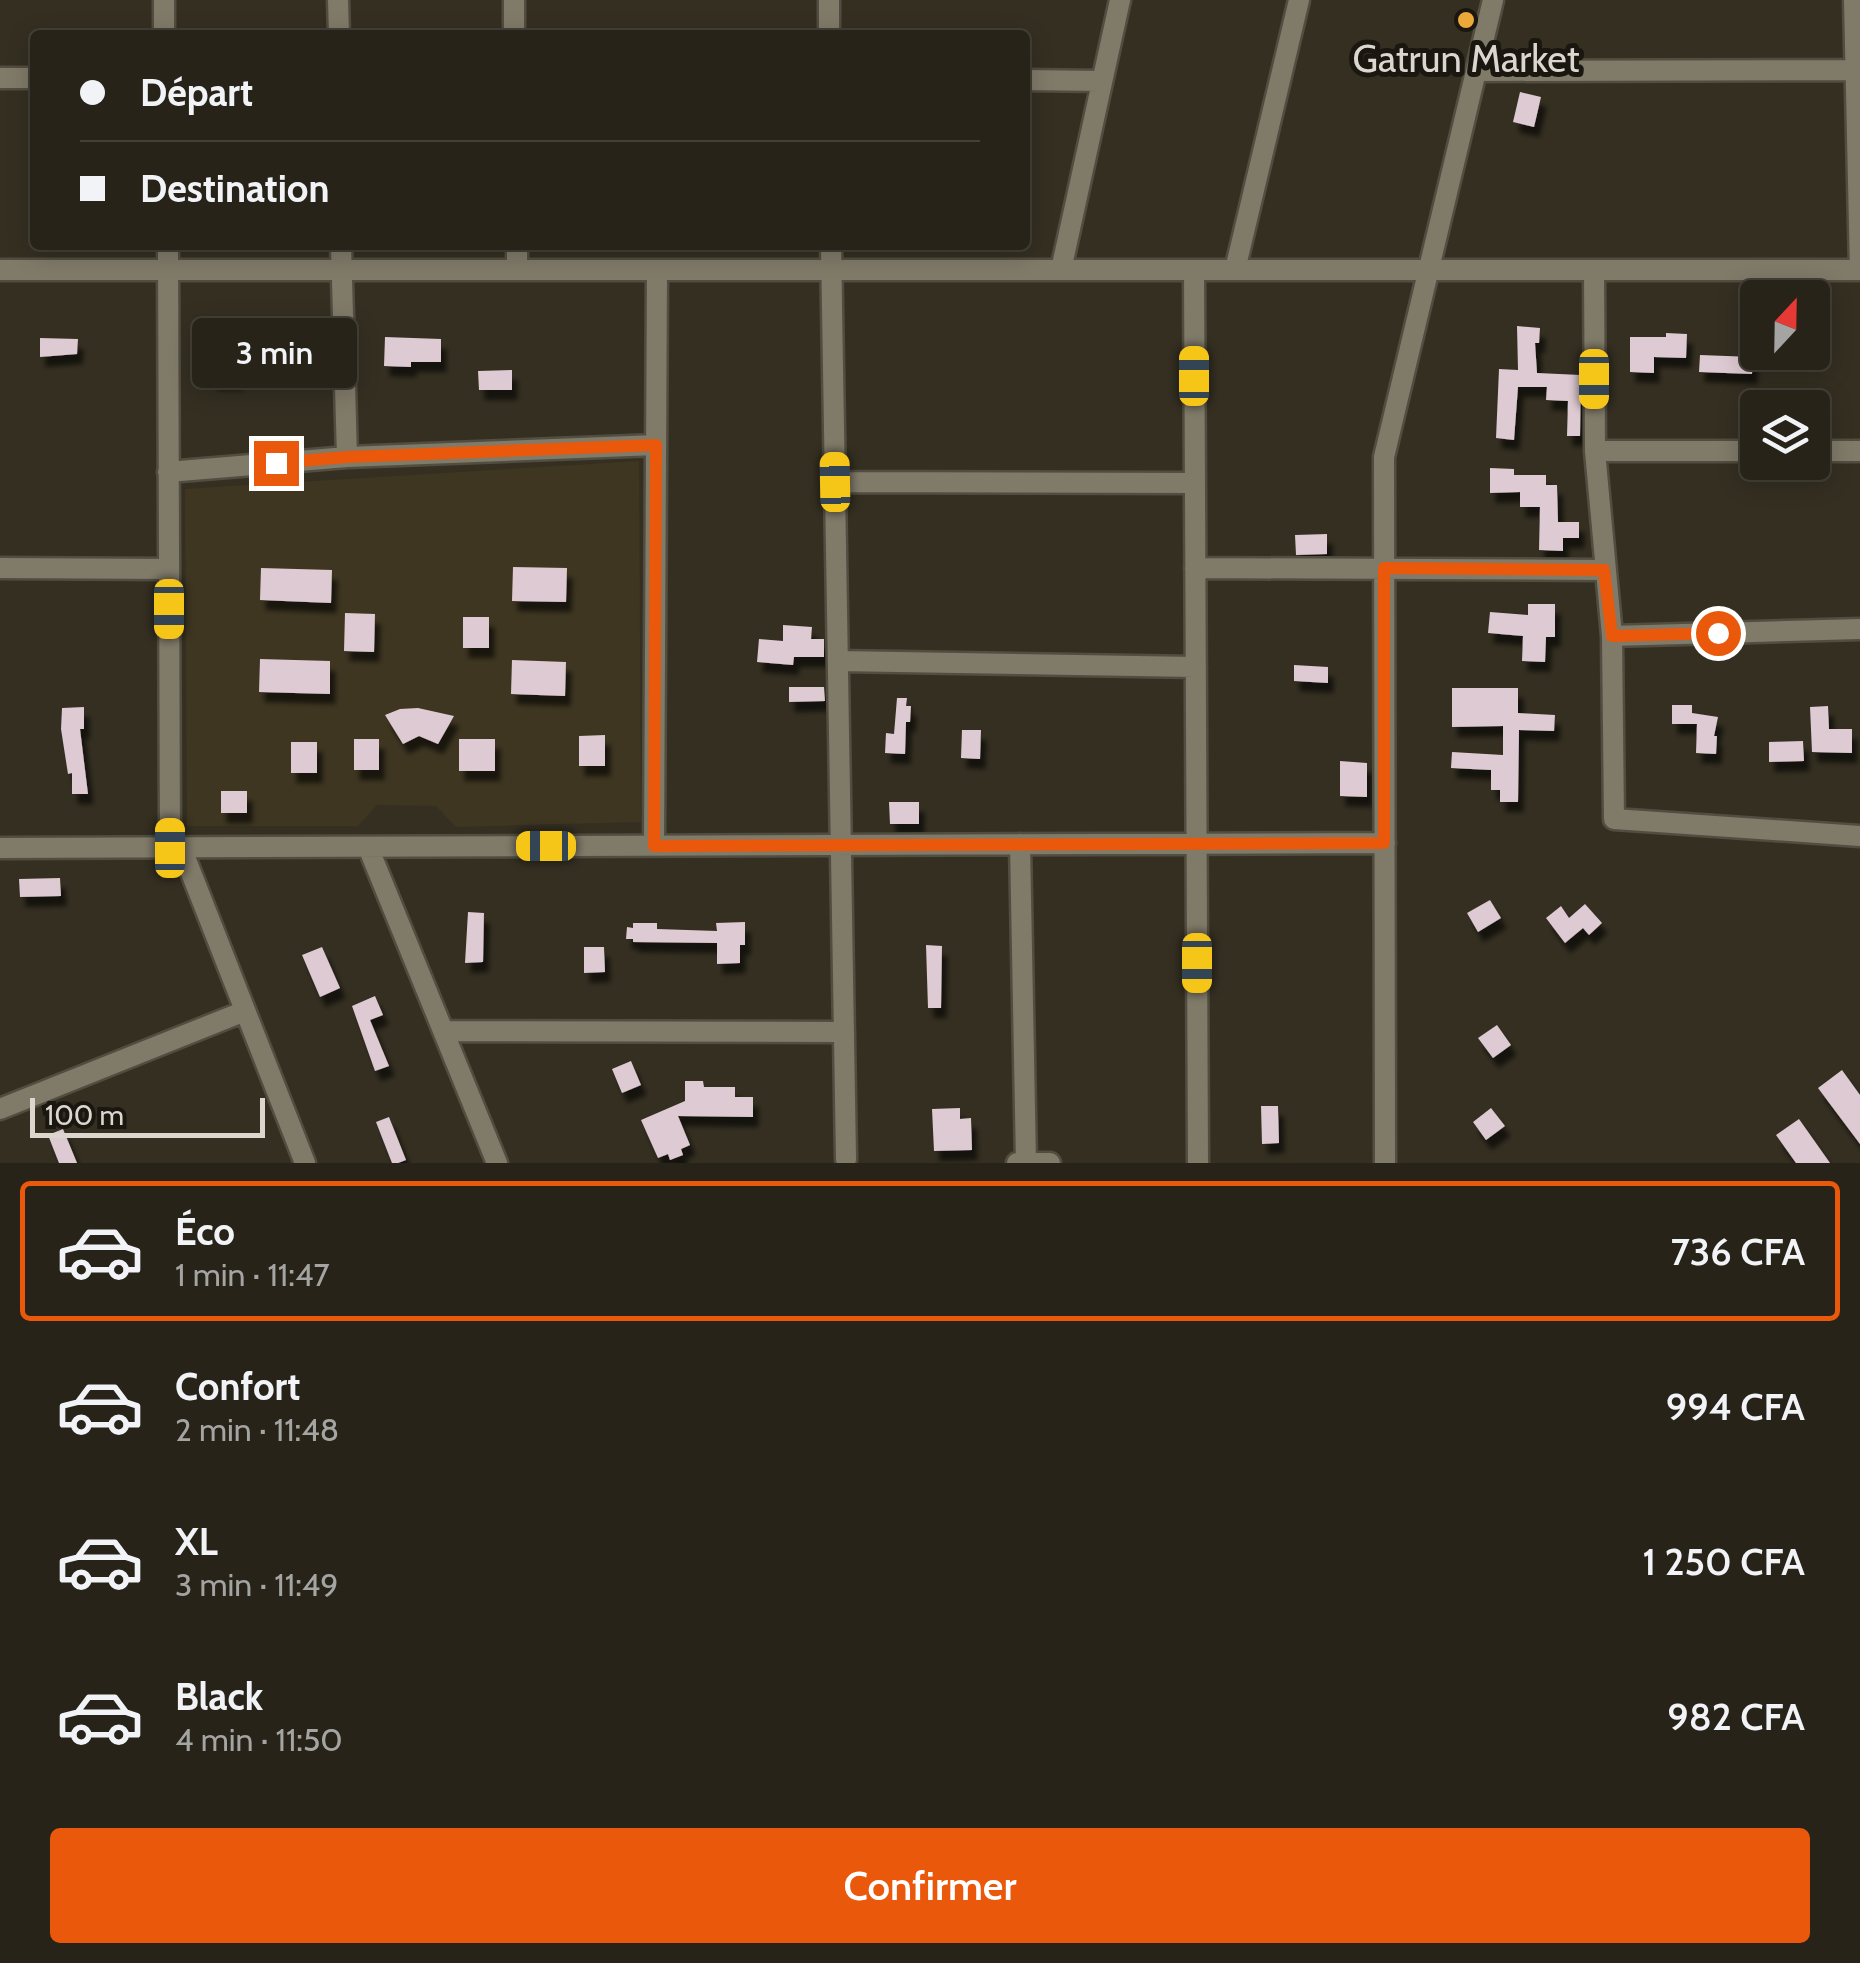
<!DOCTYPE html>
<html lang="fr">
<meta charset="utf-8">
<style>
body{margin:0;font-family:Cabin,sans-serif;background:#332f26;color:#f1f3f6;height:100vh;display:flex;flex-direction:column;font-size:38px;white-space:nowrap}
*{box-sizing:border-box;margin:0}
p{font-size:32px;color:#a4a4a2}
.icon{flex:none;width:55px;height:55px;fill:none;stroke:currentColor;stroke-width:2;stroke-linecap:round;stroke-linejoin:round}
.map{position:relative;height:1163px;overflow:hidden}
.drawer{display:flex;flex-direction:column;background:#272319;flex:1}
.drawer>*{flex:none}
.hud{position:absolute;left:30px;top:30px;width:1000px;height:220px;border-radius:10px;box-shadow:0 5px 25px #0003,0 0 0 2px #434038;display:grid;align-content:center;height:220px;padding:0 50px;background:#272319}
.needle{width:65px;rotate:22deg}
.buttons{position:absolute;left:1740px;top:280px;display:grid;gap:20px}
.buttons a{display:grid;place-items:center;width:90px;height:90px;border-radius:10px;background:#272319;box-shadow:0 5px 25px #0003,0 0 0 2px #434038;font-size:50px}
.scale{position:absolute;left:30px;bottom:25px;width:235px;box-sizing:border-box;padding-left:10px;border:5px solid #dbd7ce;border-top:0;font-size:28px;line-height:35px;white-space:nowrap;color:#dbd7ce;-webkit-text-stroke:8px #1a1711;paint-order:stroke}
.end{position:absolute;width:45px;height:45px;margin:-22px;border:12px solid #ea580c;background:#fff;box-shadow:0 0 0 5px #fff}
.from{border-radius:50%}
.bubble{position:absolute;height:70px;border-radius:10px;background:#272319;box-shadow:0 5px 25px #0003,0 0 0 2px #434038;font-size:32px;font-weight:600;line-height:70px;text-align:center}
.car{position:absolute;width:30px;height:60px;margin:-30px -15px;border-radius:12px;box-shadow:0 0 8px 2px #0007;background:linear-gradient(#f5c518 24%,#345 0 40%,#f5c518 0 76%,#345 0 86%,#f5c518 0)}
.hud b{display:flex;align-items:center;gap:35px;height:95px;font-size:38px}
.hud b+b{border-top:2px solid #434038}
.hud i{width:25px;height:25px;background:#f1f3f6}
ul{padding:18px 0 0;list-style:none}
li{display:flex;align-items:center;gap:30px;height:140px;margin:0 20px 15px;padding:0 30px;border:5px solid transparent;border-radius:10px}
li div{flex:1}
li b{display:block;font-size:38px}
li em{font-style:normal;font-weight:600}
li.on{border-color:#ea580c}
li>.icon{width:90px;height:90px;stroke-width:1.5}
.cta{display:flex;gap:20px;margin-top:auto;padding:20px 50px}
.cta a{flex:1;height:115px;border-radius:10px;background:#ea580c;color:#fff;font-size:40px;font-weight:600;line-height:115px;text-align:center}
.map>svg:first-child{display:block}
</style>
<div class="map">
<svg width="1860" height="1163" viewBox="0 0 1860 1163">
<defs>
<filter id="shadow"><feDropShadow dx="5.5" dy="10" stdDeviation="2.5" flood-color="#0009"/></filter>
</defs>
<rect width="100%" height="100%" fill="#342f21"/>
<!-- built -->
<path fill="#3e3621" d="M639 461 641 822 456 827 436 806 377 805 358 826H187L185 489Z"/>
<!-- building -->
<path fill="#decad2" filter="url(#shadow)" d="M1520 92 1541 97 1534 127 1513 122Z
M1517 326 1540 328 1539 343H1535L1537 373 1581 375 1580 436H1567L1568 401 1546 400 1547 387H1518L1514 440 1496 438 1499 369 1518 370Z
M1666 333 1687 334 1686 358 1654 357V373L1630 372V337H1666Z
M385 337 441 339V362H411V367L384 366Z
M40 338 78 339 77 354 40 357Z
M1700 355 1753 357 1752 374 1699 372Z
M211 357H237L238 380H212Z
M512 370V390H479L478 371Z
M1490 468 1514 469V475H1546V485H1557L1558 522H1579V538H1563V551L1539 550 1540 507H1520V492L1490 493Z
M1327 534V554L1296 555 1295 535Z
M513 567 567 568 566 602 512 601Z
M261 568 332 570 331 603 260 600Z
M1528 604H1555V637H1546L1545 662 1522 661 1523 636 1488 633 1490 612 1528 615Z
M345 613 375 614 374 652 344 651Z
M463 617H489V648H463Z
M783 625 812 627 811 639H824V657H794L793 665 757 662 759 639 783 641Z
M260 659 330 661V694L259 692Z
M512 660 566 662 565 696 511 694Z
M1294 665 1328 667V683L1294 681Z
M789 687H824L825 701 789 702Z
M1452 688H1518V713L1555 715 1554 731 1519 730 1518 802H1500V790H1491V770L1451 768 1452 752 1503 755V726L1452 727Z
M897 698H907L906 706H911L910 722H906L905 754 885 753 886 733 894 734Z
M1672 705H1692V713L1718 717 1714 736H1717L1716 754 1696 753 1697 724H1672Z
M1828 706 1829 729H1852V753L1812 752 1810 707Z
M84 707V729H80L88 794H72V773L68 774 61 729 62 708Z
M418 708 454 716 438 744 419 736 403 744 385 715 400 709Z
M962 730H981L980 759 961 758Z
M605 735V766H579V736Z
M354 739H379V770H354Z
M459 739H495V771H459Z
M1803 741 1804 761 1769 762V742Z
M291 742H317V773H291Z
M1340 761 1367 763V797L1340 796Z
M221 791H247V813H221Z
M889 802H919V824H890Z
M60 878 61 896 20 897 19 879Z
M1490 900 1501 918 1478 932 1467 913Z
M1585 904 1602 923 1589 935 1583 928 1565 943 1546 918 1561 906 1569 918Z
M468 912 484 913 483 962 465 963Z
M745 922V945H740V963L717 964V943L633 942V939H626L627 927 633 928V923H657V929L717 931 716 923Z
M926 945 942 946 941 1008H928Z
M322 947 340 988 320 997 302 955Z
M584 947H604L605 972 584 973Z
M375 996 383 1015 370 1020 389 1066 375 1071 352 1006Z
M1497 1025 1511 1045 1493 1058 1478 1038Z
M631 1061 641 1085 622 1093 612 1069Z
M1842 1070 1860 1095V1144L1818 1088Z
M685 1081H703L704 1087H735V1097H753V1117L678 1116 690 1145 681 1149 683 1155 670 1160 668 1154 658 1158 641 1120 685 1101Z
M1261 1106H1278L1279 1143 1262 1144Z
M960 1108V1119L971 1118 972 1150 934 1151 932 1109Z
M1491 1108 1505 1126 1486 1140 1473 1122Z
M389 1117 406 1160 398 1163H392L376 1122Z
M1799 1119 1830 1163H1796L1776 1135Z
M63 1129 77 1163H59L48 1135Z"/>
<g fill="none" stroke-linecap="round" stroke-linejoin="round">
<!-- minor casing -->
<g stroke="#514d40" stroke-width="25">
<path id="minor" d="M164 0V35
M338 0 339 35
M514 0V35
M829 0V35
M1854 0 1860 270
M1476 71 1860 70
M0 78H35
M1025 80 1102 81
M168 245 170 847
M341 245 347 457
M517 245V270
M831 245 846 1159
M0 270H1860
M1061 270 1120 0
M1194 270 1198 1163
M1235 270 1299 0
M1594 270 1595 451 1612 636 1614 819 1860 836
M1595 451H1758
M1812 451H1860
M168 472 347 457 656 445
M835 482 1195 483
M0 568 169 569
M1195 568 1604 570
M1612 636 1860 629
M838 661 1196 667
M1020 844 1026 1163
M654 845 657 270
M181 847 305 1163
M368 847 497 1163
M0 848 1385 843
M443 1031 844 1032
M0 1109 245 1011
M1017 1163H1050
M1385 1163 1384 457 1493 0"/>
</g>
<!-- minor -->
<use href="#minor" stroke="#807a69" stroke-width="20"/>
</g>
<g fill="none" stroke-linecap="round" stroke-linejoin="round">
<!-- route -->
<path stroke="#ea580c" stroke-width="12" d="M276 463 347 457 656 445 654 846 1384 843V568L1604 570 1612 636 1718 633"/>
</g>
<!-- markers -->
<circle fill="#eca93a" stroke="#1a1711" stroke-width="4" cx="1466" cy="20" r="10"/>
<g text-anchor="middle" stroke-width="10" stroke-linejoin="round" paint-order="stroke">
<!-- poi labels -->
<g font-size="38" fill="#dbd7ce" stroke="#1a1711">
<text x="1466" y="72">Gatrun Market</text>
</g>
</g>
</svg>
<div class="buttons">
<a><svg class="needle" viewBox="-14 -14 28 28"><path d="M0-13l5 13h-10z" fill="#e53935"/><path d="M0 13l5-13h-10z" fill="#a4a4a2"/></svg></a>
<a><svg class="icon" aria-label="layers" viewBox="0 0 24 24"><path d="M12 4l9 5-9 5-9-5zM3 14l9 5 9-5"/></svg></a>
</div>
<div class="scale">100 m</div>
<i class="end from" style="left:1718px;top:633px"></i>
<i class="end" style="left:276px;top:463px"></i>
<div class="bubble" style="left:192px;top:318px;width:165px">3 min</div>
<i class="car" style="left:1194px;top:376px;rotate:0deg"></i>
<i class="car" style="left:1594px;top:379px;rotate:180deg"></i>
<i class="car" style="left:835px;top:482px;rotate:359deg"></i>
<i class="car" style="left:169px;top:609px;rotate:180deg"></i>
<i class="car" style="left:546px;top:846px;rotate:270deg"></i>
<i class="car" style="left:170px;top:848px;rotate:0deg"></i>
<i class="car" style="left:1197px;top:963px;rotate:180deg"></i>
<div class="hud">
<b><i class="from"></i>Départ</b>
<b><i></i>Destination</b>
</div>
</div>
<section class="drawer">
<ul>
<li class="on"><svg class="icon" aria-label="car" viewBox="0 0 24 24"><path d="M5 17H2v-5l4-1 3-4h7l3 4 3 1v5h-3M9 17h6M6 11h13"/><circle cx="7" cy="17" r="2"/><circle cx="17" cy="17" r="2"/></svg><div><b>Éco</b><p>1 min · 11:47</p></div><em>736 CFA</em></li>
<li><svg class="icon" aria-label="car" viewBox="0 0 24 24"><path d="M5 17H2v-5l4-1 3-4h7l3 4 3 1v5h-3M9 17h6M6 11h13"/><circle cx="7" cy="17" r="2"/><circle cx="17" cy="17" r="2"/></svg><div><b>Confort</b><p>2 min · 11:48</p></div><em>994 CFA</em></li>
<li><svg class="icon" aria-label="car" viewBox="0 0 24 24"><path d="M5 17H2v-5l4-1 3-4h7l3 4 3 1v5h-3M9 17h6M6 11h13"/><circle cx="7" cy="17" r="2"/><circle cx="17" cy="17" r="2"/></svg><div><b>XL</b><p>3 min · 11:49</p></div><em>1 250 CFA</em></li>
<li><svg class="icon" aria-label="car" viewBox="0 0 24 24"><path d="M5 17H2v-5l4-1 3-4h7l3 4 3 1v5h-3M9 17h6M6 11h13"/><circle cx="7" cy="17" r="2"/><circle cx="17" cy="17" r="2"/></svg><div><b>Black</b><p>4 min · 11:50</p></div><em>982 CFA</em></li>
</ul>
<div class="cta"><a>Confirmer</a></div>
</section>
